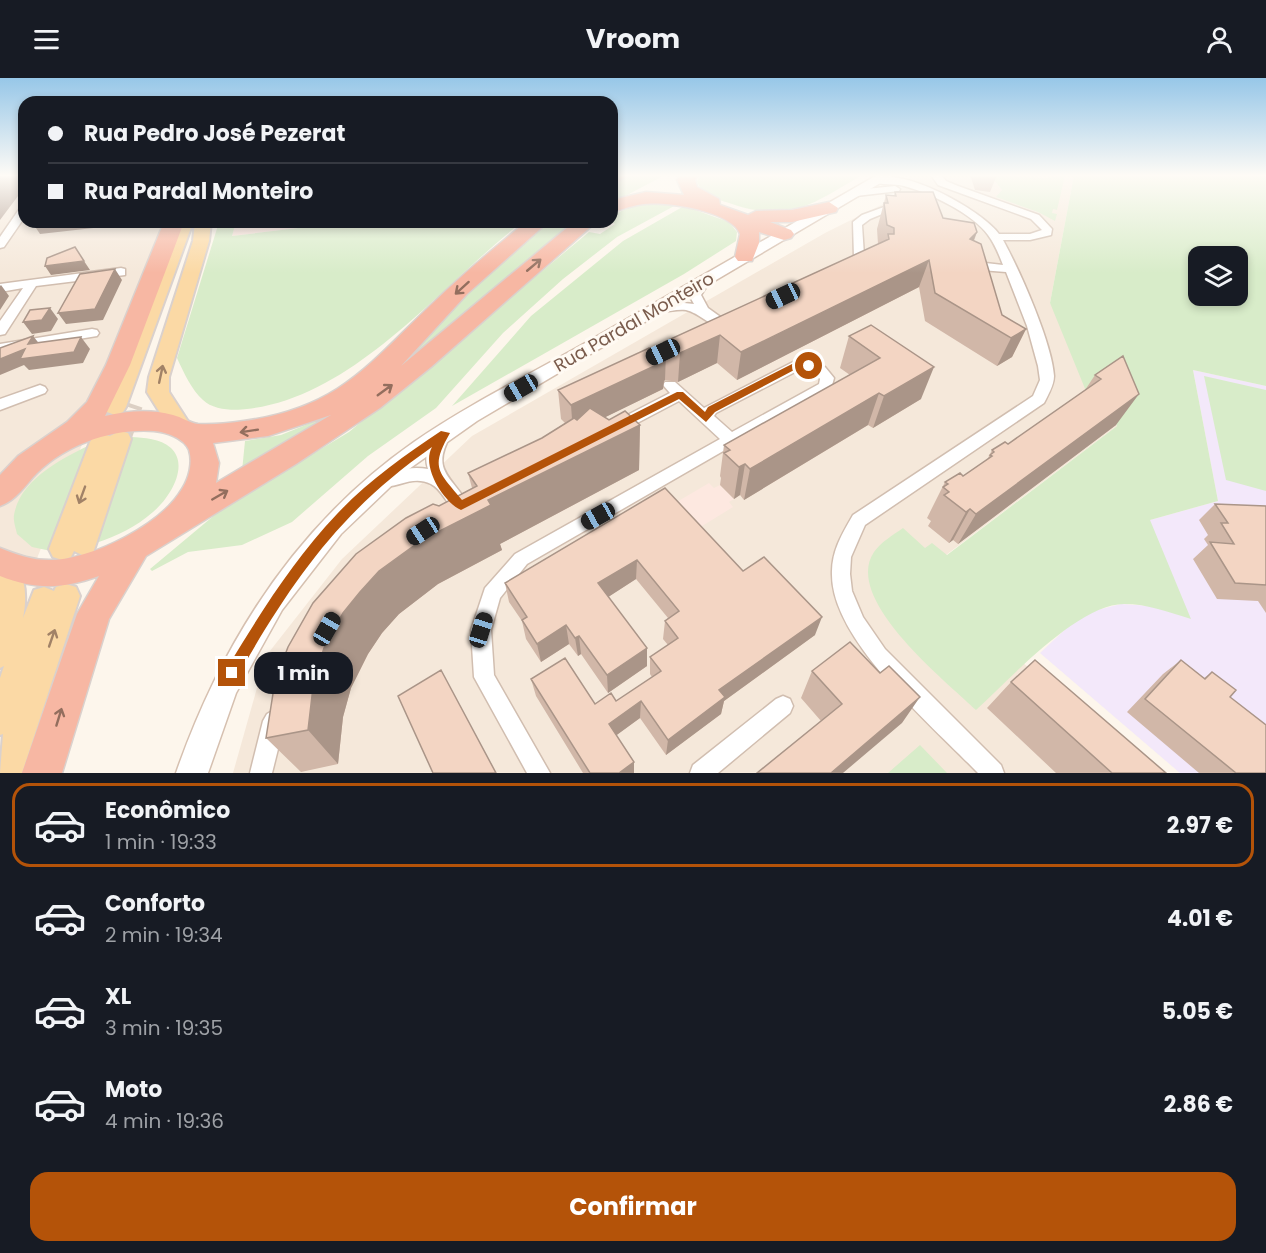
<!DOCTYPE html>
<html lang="pt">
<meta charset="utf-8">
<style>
body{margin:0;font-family:Poppins,sans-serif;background:#20242c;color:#f1f3f6;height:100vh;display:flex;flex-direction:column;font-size:22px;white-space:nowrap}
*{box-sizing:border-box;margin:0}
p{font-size:20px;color:#9ea1a6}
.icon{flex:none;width:33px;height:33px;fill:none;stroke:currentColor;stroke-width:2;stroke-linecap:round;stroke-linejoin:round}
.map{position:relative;height:695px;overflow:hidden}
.details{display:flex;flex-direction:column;background:#171b24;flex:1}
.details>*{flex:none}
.banner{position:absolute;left:18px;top:18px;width:600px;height:132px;border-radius:18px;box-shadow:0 3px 9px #0003;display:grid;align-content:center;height:132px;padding:0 30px;background:#171b24}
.tools{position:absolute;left:1188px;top:168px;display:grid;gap:12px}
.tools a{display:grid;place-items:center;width:60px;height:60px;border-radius:12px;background:#171b24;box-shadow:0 3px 9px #0003;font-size:30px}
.end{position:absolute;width:27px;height:27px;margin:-14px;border:8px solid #b45309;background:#fff;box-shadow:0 0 0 3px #fff}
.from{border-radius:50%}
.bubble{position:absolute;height:42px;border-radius:18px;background:#171b24;box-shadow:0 3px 9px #0003;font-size:20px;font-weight:700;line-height:42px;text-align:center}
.car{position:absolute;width:18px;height:36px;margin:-18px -9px;border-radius:8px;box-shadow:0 0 4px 2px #0007;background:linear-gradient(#222 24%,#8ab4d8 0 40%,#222 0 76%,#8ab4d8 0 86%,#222 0)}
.banner b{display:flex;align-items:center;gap:21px;height:57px;font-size:22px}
.banner b+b{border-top:2px solid #363941}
.banner i{width:15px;height:15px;background:#f1f3f6}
ul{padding:10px 0 0;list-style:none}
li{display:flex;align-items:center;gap:18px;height:84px;margin:0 12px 9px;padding:0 18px;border:3px solid transparent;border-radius:18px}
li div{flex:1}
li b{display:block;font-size:22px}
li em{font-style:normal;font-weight:700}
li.current{border-color:#b45309}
li>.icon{width:54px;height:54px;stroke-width:1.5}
.action{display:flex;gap:12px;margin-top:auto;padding:12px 30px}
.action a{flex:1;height:69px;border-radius:18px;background:#b45309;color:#fff;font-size:24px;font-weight:700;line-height:69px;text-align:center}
header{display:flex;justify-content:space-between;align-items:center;height:78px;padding:0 30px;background:#171b24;font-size:27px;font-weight:700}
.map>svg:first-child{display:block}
</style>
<header><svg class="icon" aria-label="menu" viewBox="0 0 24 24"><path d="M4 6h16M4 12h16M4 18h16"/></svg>Vroom<svg class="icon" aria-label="person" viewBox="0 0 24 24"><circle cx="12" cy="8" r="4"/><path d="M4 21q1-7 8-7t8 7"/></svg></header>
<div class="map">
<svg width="1266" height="695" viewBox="0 0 1266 695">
<rect width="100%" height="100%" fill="#fdf6ec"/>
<!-- residential -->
<path fill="#f5e8da" d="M0 97H24V144H173L130 245 0 574Z
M911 97H1074L1050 225 1103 309 1117 348 946 477 926 500 1149 695H233L266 578 342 481 472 358 825 155 893 121Z"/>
<!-- commercial -->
<path fill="#fde8e0" d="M236 144H349L232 158Z
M709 405 714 410 720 407 734 421 729 424 733 429 694 453 670 428Z"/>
<!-- education -->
<path fill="#f3e8fa" d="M1193 292 1266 308V695H1180L1040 575 1071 546 1093 533 1121 526 1151 528 1150 442 1218 423Z"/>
<!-- green -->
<path fill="#d8ecc9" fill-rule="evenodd" d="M630 97H665L612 125V105Z
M701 97H862C810 128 787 146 726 124 716 121 700 115 697 103Z
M990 97 1045 100 1065 97 1057 132 1053 131 1052 135 1057 136 1055 143 1038 134 996 119 1002 112Z
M1074 97H1266V308L1193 292 1218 423 1150 442 1191 541C1168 534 1148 526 1124 526 1078 526 1010 601 976 632 947 604 842 521 874 474 881 464 893 457 903 450L925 470 932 465 947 477 1117 348 1103 310 1088 318 1050 225ZM1198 178H1238V218H1198Z
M653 125 676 127 617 159 563 201 503 255 436 330 368 378 292 444 242 467 188 474 152 493 150 491 223 430 349 354 589 154 600 156 615 146 612 144V137L631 129Z
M684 128 729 144 737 154 736 163 684 196 452 328 531 238 623 163Z
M219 144H236L232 158 349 144H522C440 208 355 319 247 331 234 333 213 332 203 322 191 311 184 295 177 280Z
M550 144H582L355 329 242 393 245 363 281 357 313 344 339 330 467 212Z
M1204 298 1266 312V413L1226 402Z
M131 359C144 360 160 360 171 370 190 388 169 421 153 434 136 449 117 458 96 465Z
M92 366 51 473 32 469 17 456C16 451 13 443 14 437 20 401 63 380 92 366Z
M920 667 947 695H888Z"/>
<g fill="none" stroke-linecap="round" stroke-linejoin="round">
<!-- primary-tunnel -->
<path stroke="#dcd0c4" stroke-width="22" stroke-dasharray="22 11" stroke-linecap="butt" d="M120 361 132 326"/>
<!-- street casing -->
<g stroke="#d1beb0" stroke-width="3">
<path id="street" d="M931 97H941L946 103 958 108 1039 137 1052 151 1051 157 1030 162H1003C1020 193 1052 265 1054 298 1054 307 1048 317 1044 325L865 447 851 479 850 496 852 513 863 539 885 571 1001 687 1004 695H978C933 648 832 563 832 497 831 474 842 456 853 437L1033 318 1040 302 1038 288 1027 248 1006 194 968 191 962 187 968 183 1003 187C999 177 995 166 988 157 973 136 930 115 904 108 895 105 880 108 873 103 898 85 983 133 999 156H1030L1042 152 1031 141 938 107Z
M895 108 900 111 899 113 856 118 851 115 856 112Z
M895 125 904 127 870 141 862 147 864 178 862 180H854L853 144 862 137Z
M24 129V140L4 169 0 170V159L20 130Z
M121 190 125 191V197L36 208 5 256 0 257V243L23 210 0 214V206Z
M705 198 711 202 701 217 708 230 726 243 727 246 726 249C714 252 700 235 686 232 675 230 657 238 649 231L651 228 674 224 694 226 689 217 701 199Z
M92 251 97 252 99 255 97 258 0 274V266Z
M795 283 825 289 834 300 831 311 527 486 500 520 491 552 494 597 550 695H527L474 599 471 552 485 510 515 476 720 361 679 323 622 353H612L609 349 612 345 670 315 663 307 665 304H675L704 330ZM797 293 816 296 820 301 819 306 732 354 714 338 716 335Z
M40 307 45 309 47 312 45 315 0 332V321Z
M443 351 451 357C429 394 454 399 469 428L467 433C449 439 445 412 431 406 411 396 395 413 379 407L377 403 379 399C395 392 411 388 428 391 423 376 430 365 438 353Z
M783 618 790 621 793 628 790 635 718 695H690L693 687 776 621Z
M274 632 281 636 285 643 272 695H250L263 643 267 636Z"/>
</g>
<!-- secondary casing -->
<g stroke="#d6c0b0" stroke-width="3">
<path id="secondary" d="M877 97H894L477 343 409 391 341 456 282 532 236 615 208 695H176C222 563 298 445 414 364 469 326 529 297 587 264 684 208 780 153 877 97Z"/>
</g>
<!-- primary casing -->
<g stroke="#dad1cd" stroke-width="4">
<path id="primary" d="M177 144H193L126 329 123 334 115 337 107 334 104 329Z
M195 144H211L209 163 169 299V314L191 348 188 354 180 356 172 354 147 314 149 299 193 163Z
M120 353 128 355 131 361 93 475 84 478 74 473 71 479 62 482 53 479 49 471 90 364 94 358 102 356 110 358Z
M0 476C26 486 28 516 23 540L34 512 44 509 54 513 56 509 66 506 76 509 80 518 22 695H0L3 656 0 657V600L4 588 0 590Z"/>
</g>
<!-- highway casing -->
<g stroke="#dad1cd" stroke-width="3">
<path id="highway" d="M612 97H629L612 106Z
M680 97H698L695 102 697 109 719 121 720 127 748 137 756 133 792 132 829 124 838 130 836 134 792 144H770L791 152 794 156 791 160 784 162 759 154V165L752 183H738L735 179 740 156C732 133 666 123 644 126 634 127 623 131 612 134V122L646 114 684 117 677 102Z
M164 144H184L130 287 105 338C127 333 150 331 173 337 181 339 190 345 198 346 213 347 230 345 244 343 339 330 369 286 433 225 463 196 494 170 526 144H548L467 216 401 288 574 144H596L431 289 380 330 296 386 146 478 109 541 62 695H22L77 536 99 498C63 511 36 512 0 498V470C18 477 34 483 53 482 94 480 161 447 182 411 189 400 193 385 189 372 184 360 166 354 154 353 114 350 66 366 37 395 25 407 17 422 0 428V397L18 378 67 344 87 324 106 287ZM331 337 216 405 219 385 213 365 268 358Z"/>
</g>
<!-- street -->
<use href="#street" fill="#fff" fill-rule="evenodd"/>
<!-- secondary -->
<use href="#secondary" fill="#fff" fill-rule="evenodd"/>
<!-- primary -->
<use href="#primary" fill="#fbd9a5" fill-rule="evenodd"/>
<!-- highway -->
<use href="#highway" fill="#f7b7a3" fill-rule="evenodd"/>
</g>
<!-- wall -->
<path fill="#d1b7a8" d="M970 97H997L990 114 975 112Z
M895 114 943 140 977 154 974 163 1002 237 1026 251 1012 279 997 288 925 243 919 209 737 302 717 285 678 304 665 302 664 303 663 311 605 339 609 342 640 347 639 392 500 466 502 472 438 506 399 536 382 555 368 576 351 610 343 639 338 686 301 694 266 660 439 428 472 410 468 395 542 360 565 345 561 341 558 312 662 272 664 270V264L878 166 877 151 886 117 894 118Z
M871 247 921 321 873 350 868 347 744 422 740 417 734 421 720 407 721 400 720 398 724 367 850 297 840 290 849 258Z
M1123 278 1116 347 958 466 953 462 949 465 928 448 931 443 927 440 945 404 963 398 987 382 992 372 1008 366 1085 312 1095 297Z
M665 410 743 493 815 557 724 623 721 636 666 677 640 640 616 657 634 684V695H583L536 618 531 601 595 626 616 623 652 599 650 596V579L668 567 663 561 665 543 668 540 636 501 608 519 647 570V588L608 615 581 576 578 578 569 566 541 584 526 561 522 543 509 524 505 505Z
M1215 426 1266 428V535L1258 523 1217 521 1193 481 1208 467 1204 461 1208 457 1199 442Z
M1181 582 1204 600 1212 594 1230 619 1266 695H1199L1127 634 1163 596Z
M812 593 902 645 821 643 801 620Z
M1011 604 1166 695H1056L987 630Z"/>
<!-- shaded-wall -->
<path fill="#aa9588" d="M0 97H24V110L0 142Z
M24 126V133L20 127Z
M32 144H147L40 156Z
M277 144H302L278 147Z
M977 154 966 181 970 161Z
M929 182 919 209 737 302 741 274Z
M84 183 90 192 51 197 45 188Z
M115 191 122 202 103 242 66 246 58 235Z
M1 207 9 218 0 232V208Z
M50 230 58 241 51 253 32 256 23 244Z
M1026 251 1012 279 997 288 1011 260Z
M720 257 717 285 678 304 680 275Z
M33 258 42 269 28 266Z
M81 259 90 271 83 285 29 292 24 287 0 297V281L25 271Z
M666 274 665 302 664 303 663 311 573 355 571 327 662 279Z
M934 289 921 321 873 350 884 318Z
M879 315 868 347 744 422 750 391Z
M1139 316 1116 347 958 466 976 436Z
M640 347 639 392 500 466 502 472 438 506 399 536 382 555 368 576 351 610 343 639 338 686 308 652 314 601 324 570 343 535 360 514 379 493 422 462 488 422Z
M745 386 740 417 734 421 739 389Z
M970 431 953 462 949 465 966 434Z
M637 482 636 501 599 525 598 505Z
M822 539 815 557 724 623 721 636 666 677 668 662 719 612Z
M566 547 569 566 541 584 537 566Z
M579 558 581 576 578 578 575 560Z
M647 570V588L608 615 607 597Z
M920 619 902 645 843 695H831Z
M641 623 640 640 610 662 609 646Z
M634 684V695H619Z"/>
<!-- building -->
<path fill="#f3d5c3" stroke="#aa9588" stroke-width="1.5" d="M895 114H933L943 140 974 145 977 154 970 161 981 166 1002 237 1026 251 1011 260 935 215 929 182 741 274 720 257 680 275 666 274 662 279 665 283 571 327 558 312 649 270 662 272 666 267 664 264 889 161 888 156H894V150L887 147 884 125H888L886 117 896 118Z
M24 121V126L20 127Z
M75 169 84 183 45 188 47 180Z
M115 191 95 231 58 235 80 196Z
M50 230 42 242 23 244 30 232Z
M871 247 934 289 884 318 879 315 750 391 745 386 739 389 724 375 730 372 724 367 880 280 849 258Z
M33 258 28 266 81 259 74 274 20 281 25 271 0 281V270Z
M1123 278 1139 316 976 436 970 431 966 434 944 417 949 414 943 409 948 406 945 404 960 395 963 398 992 378 990 377 994 374 992 372 1005 364 1008 366 1101 301 1095 297Z
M590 330 609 342 625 333 640 347 488 422 491 427 422 462 379 493 360 514 343 535 324 570 314 601 308 652 266 660 275 603 288 569 313 525 356 476 406 440 433 426 439 428 477 408 468 395 542 360 574 340 577 342Z
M665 410 743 493 764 479 822 539 719 612 725 619 668 662 641 623 609 646 634 684 619 695H590L531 601 565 580 595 626 611 615 616 623 661 593 650 579 678 560 665 543 679 533 637 482 598 505 647 570 607 597 579 558 575 560 566 547 537 566 522 542 527 539 505 505Z
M1215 426 1266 428V507L1235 505 1210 464 1234 466 1221 445H1228Z
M850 564 880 595 889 588 920 619 831 695H757L842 626 812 593Z
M1035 582 1166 695H1112L1011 604Z
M1181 582 1205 601 1212 594 1236 612 1230 619 1266 647V695H1236L1145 621Z
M441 592 496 695H433L398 618Z"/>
<!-- one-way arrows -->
<defs><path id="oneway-shaft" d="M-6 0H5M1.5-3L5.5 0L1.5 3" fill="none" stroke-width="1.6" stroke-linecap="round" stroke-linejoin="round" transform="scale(1.5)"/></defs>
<g stroke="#936e5e">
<use href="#oneway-shaft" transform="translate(534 187) rotate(-40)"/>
<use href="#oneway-shaft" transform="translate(462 210) rotate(138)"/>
<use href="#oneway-shaft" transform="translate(385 312) rotate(-36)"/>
<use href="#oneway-shaft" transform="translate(249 353) rotate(171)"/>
<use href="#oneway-shaft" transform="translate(220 417) rotate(-30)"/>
<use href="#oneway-shaft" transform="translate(59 639) rotate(-73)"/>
</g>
<g stroke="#a18267">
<use href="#oneway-shaft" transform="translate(161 296) rotate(-78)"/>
<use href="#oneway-shaft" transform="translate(82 417) rotate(110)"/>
<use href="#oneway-shaft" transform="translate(52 560) rotate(-71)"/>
</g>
<!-- sky -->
<linearGradient id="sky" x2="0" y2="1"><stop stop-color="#97c7e8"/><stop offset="0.5" stop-color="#fefbf6"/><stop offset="1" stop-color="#fefbf6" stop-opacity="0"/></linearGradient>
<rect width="1266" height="195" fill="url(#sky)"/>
<!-- route -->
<path fill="#b45309" d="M809 285 813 288 812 290 796 291 715 334 706 344 679 321 461 432C443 424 421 388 432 369 339 434 292 503 237 599H227V590C260 536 293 482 337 436 367 404 405 377 441 353L450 355C430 390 438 393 462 422L677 314H683L705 334 708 329 792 286Z"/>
<g text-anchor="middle" stroke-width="6" stroke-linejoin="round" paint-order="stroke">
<!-- street labels -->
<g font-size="18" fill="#7a5c4d" stroke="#fffaf3">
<text transform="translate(634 244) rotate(-30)" y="6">Rua Pardal Monteiro</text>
</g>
</g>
</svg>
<div class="tools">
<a><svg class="icon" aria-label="layers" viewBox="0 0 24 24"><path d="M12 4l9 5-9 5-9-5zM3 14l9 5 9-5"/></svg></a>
</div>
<i class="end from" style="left:809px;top:288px"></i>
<i class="end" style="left:232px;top:595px"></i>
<div class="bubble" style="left:254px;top:574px;width:99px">1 min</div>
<i class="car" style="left:783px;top:218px;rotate:245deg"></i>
<i class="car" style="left:663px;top:274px;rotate:245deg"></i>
<i class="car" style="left:521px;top:310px;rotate:240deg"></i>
<i class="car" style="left:598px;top:438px;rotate:241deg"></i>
<i class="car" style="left:423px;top:453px;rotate:237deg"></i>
<i class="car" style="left:327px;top:551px;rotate:30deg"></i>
<i class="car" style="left:481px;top:552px;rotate:17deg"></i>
<div class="banner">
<b><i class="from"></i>Rua Pedro José Pezerat</b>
<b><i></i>Rua Pardal Monteiro</b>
</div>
</div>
<section class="details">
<ul>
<li class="current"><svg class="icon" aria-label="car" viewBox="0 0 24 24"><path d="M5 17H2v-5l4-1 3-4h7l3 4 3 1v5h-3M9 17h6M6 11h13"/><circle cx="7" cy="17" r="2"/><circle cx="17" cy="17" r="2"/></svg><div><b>Econômico</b><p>1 min · 19:33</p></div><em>2.97 €</em></li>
<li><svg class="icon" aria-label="car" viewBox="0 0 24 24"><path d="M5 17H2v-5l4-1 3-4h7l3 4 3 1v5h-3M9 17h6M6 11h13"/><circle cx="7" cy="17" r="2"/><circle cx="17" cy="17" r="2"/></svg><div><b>Conforto</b><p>2 min · 19:34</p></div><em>4.01 €</em></li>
<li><svg class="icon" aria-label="car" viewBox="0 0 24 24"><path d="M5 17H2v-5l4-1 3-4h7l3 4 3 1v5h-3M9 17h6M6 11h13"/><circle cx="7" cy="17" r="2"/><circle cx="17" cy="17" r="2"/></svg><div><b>XL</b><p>3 min · 19:35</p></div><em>5.05 €</em></li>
<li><svg class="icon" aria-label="car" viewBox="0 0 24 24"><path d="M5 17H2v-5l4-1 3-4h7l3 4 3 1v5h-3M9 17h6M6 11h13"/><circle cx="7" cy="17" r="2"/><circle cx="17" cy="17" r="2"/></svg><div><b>Moto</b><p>4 min · 19:36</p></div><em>2.86 €</em></li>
</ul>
<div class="action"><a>Confirmar</a></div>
</section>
